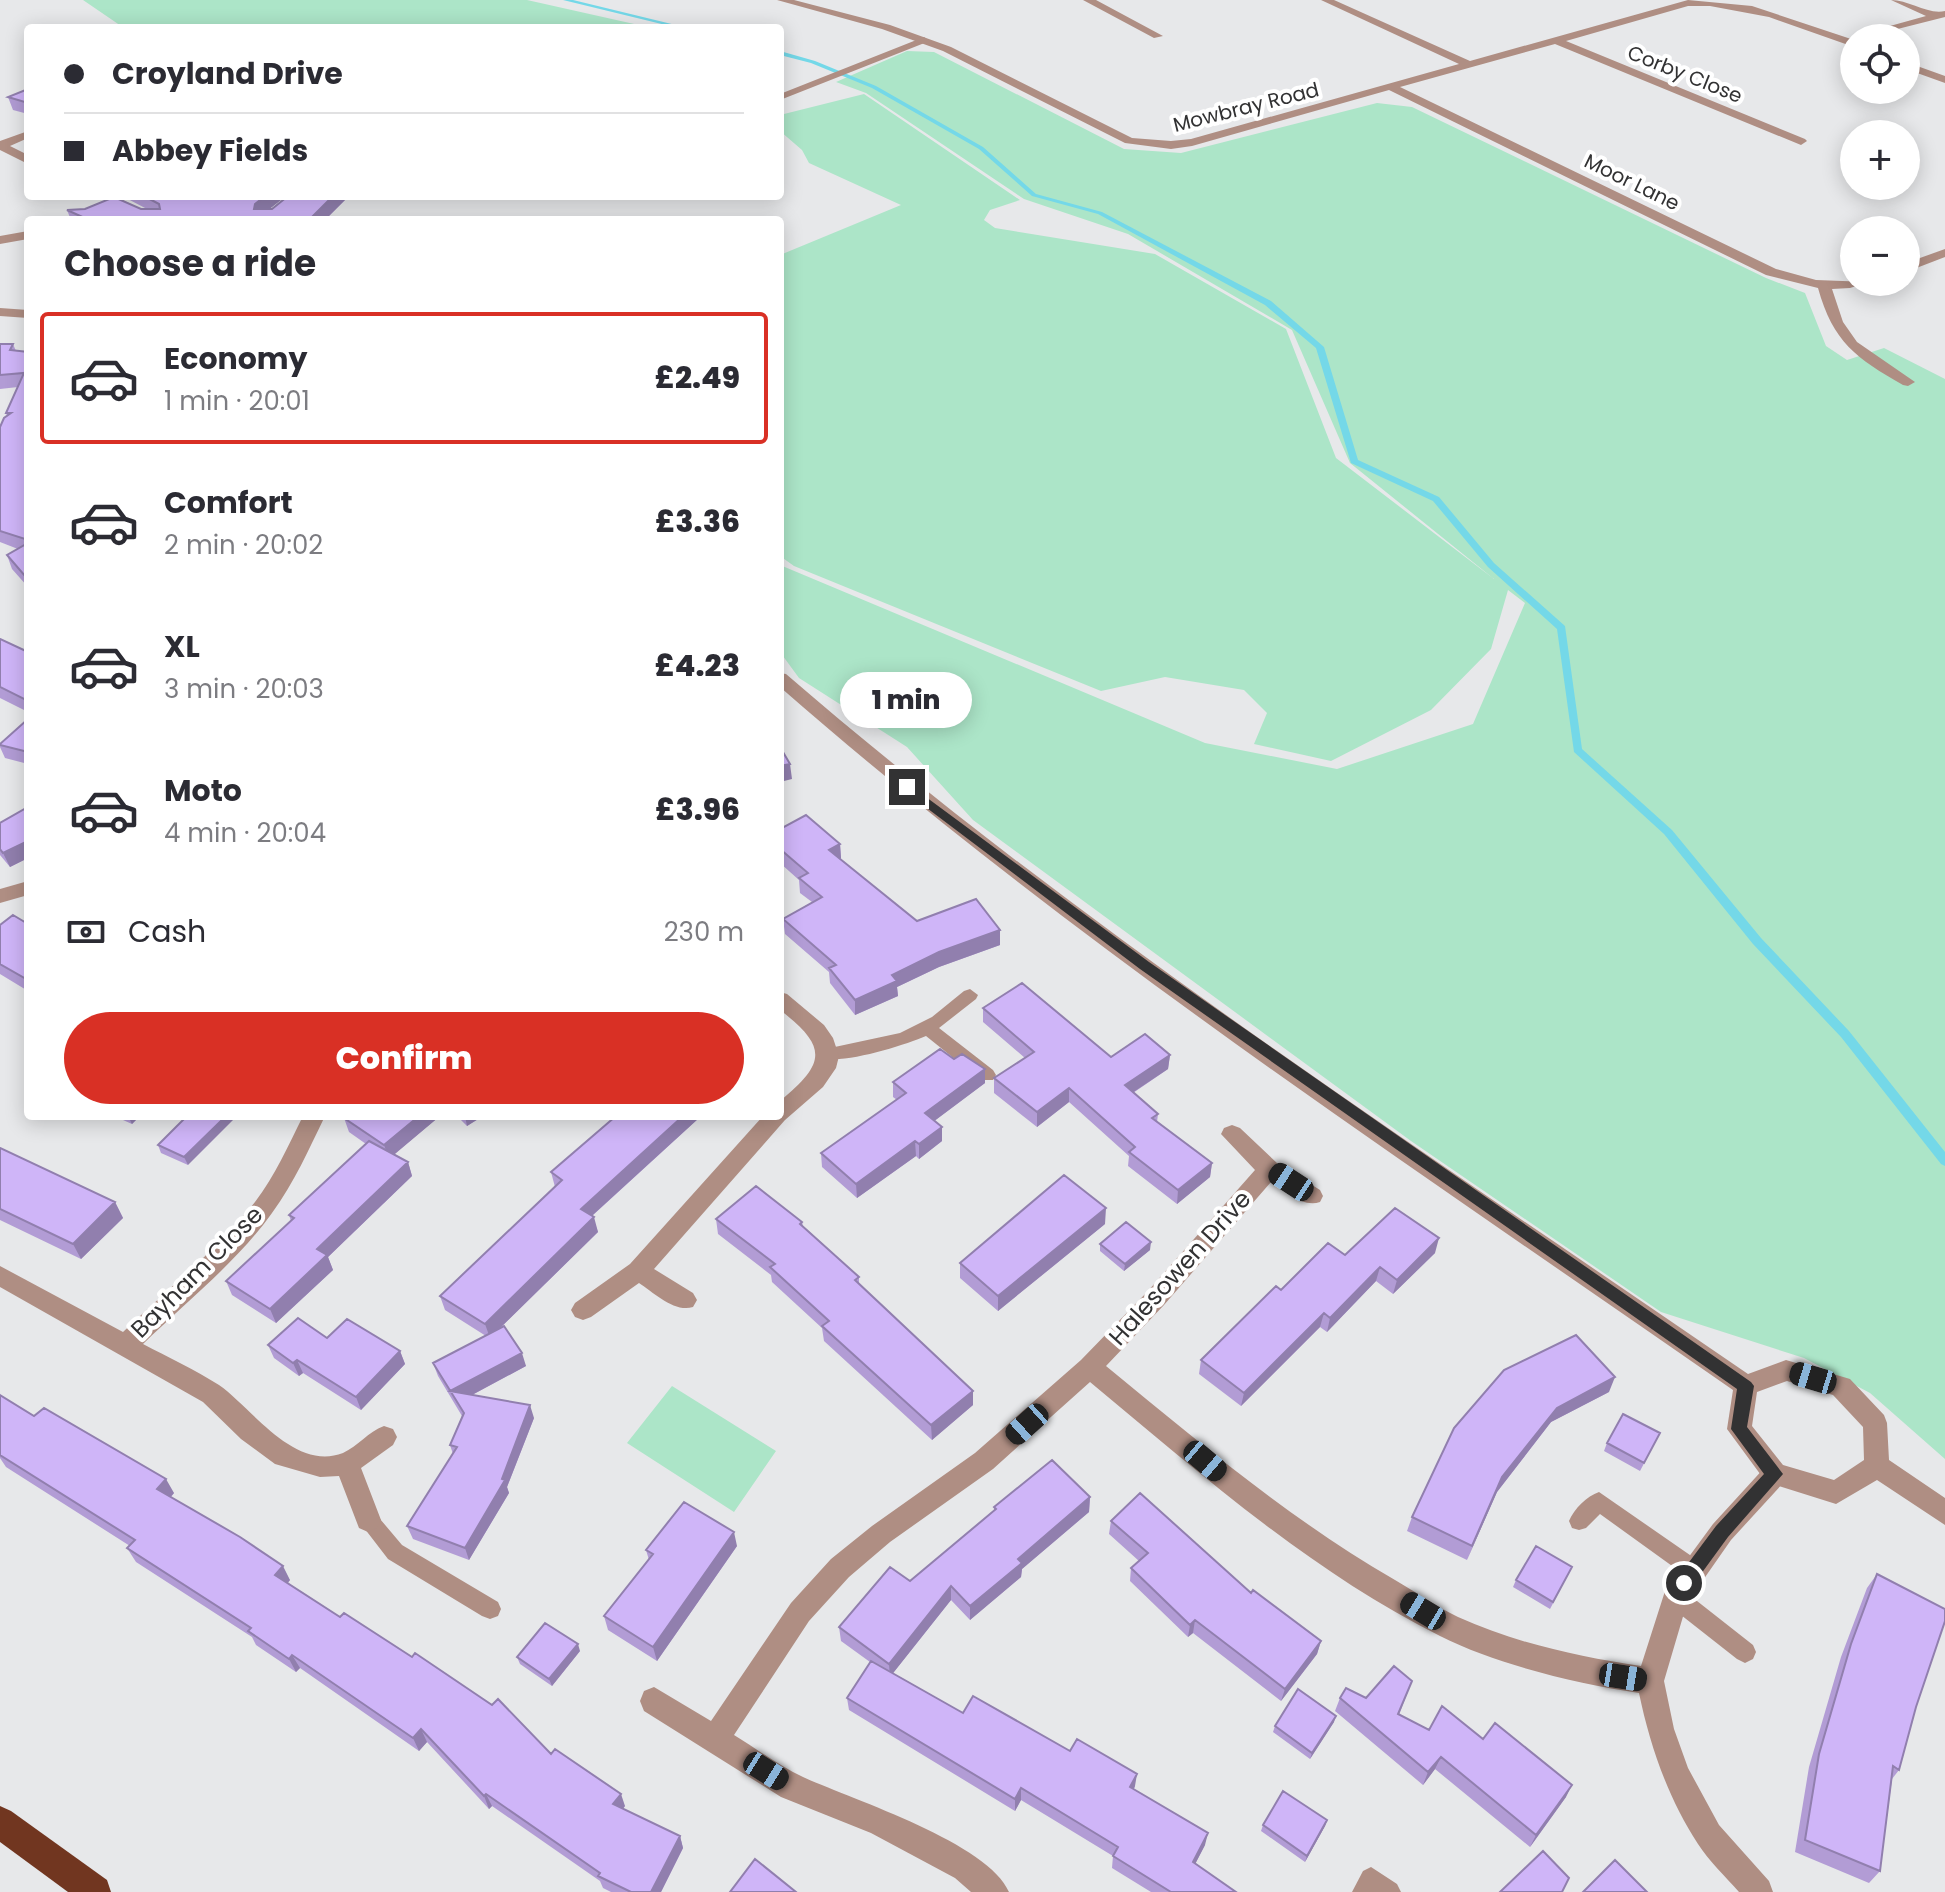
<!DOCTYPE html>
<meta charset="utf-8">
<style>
body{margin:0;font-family:Poppins,sans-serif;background:#f2f2f3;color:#2b2b33;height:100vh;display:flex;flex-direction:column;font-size:30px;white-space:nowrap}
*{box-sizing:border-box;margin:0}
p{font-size:26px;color:#7c7c81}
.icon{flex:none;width:44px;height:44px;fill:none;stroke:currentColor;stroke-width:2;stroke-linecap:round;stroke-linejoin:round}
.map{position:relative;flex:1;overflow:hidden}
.side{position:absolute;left:24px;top:216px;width:760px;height:904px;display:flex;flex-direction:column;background:#fff;border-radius:8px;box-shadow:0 4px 20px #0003}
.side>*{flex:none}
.hud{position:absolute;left:24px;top:24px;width:760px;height:176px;border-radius:8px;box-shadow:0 4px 20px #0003;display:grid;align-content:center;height:176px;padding:0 40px;background:#fff}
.tools{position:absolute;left:1840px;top:24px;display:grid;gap:16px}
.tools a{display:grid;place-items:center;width:80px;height:80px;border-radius:50%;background:#fff;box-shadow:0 4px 20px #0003;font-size:40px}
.end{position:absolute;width:36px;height:36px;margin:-18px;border:10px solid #323233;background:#fff;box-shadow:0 0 0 4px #fff}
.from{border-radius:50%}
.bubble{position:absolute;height:56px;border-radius:28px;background:#fff;box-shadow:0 4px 20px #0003;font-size:26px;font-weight:800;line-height:56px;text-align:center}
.car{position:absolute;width:24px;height:48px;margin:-24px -12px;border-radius:10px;box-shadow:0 0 6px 2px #0007;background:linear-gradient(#222 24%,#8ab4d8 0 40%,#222 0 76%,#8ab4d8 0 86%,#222 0)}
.hud b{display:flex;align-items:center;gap:28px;height:76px;font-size:30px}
.hud b+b{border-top:2px solid #e1e1e2}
.hud i{width:20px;height:20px;background:#2b2b33}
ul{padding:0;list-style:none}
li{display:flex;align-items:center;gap:24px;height:132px;margin:0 16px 12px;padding:0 24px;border:4px solid transparent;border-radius:8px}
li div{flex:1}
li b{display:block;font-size:30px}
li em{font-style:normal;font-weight:800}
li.on{border-color:#d93025}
li>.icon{width:72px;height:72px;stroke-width:1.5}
h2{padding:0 40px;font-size:36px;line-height:96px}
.pay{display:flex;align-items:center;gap:20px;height:88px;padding:0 40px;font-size:30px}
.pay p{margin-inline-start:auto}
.cta{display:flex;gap:16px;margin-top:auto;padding:16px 40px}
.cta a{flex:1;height:92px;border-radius:48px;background:#d93025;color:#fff;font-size:32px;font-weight:800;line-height:92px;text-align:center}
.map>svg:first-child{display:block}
</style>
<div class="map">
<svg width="1945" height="1892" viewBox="0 0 1945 1892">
<rect width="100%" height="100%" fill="#e7e8ea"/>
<!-- green -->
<path fill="#ace5c8" d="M83 0H527L652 28H124Z
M907 51 934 52 1124 149 1181 153 1377 103 1412 107 1766 278 1805 293 1826 346 1847 360 1884 348 1945 379V1459L1870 1393 1804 1358 1661 1312 1411 1141 973 820 907 747 799 678 780 652V565L1205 743 1337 769 1473 724 1525 603 1508 590 1491 649 1431 710 1331 761 1254 744 1267 713 1244 690 1165 677 1101 691 794 566 780 556V255L901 205 809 163 802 150 780 131V115L864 94 1020 200 990 210 984 220 995 228 1155 254 1286 329 1336 458 1494 579 1350 463 1292 330 1128 234 1024 199 866 93 836 82Z
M672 1386 776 1451 734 1512 627 1443Z"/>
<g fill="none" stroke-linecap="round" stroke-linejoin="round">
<!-- stream -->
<path fill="#74d8e8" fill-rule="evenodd" d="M563 0H573L688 28H678Z
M780 51 815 61 876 86 983 147 1036 194 1102 212 1271 301 1324 347 1358 460 1439 497 1494 563 1565 626 1582 749 1672 830 1761 938 1849 1031 1945 1152V1166L1941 1164 1841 1037 1753 944 1664 834 1574 752 1557 629 1488 567 1433 501 1351 463 1316 348 1265 305 1098 214 1032 196 979 149 872 88 811 63 780 55Z"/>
<!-- service -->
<path fill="#af8e83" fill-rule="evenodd" d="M924 37 928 40 927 42 780 100V94Z
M970 989 978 995 976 999 939 1028 993 1070 996 1075 993 1080H981L926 1036C905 1045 845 1064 824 1058L822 1054 824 1050 830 1048 900 1033 932 1017 964 991Z
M1599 1492 1700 1562 1704 1569 1700 1576 1693 1579 1686 1576 1600 1514 1586 1528 1579 1530 1572 1528 1569 1521C1574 1509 1587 1496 1599 1492Z
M368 1511 375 1513 402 1545 498 1602 501 1609 498 1616 490 1619 482 1616 388 1559 358 1520 361 1513Z
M1675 1587 1683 1590 1753 1645 1756 1652 1753 1659 1745 1663 1737 1659 1667 1604 1664 1597 1667 1590Z
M1371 1867 1397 1884 1401 1892H1352L1363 1871Z"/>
<!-- minor -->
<path fill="#af8e83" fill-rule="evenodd" d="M777 0H794L890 25 951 47 1132 138 1171 141 1191 139 1459 64 1321 0H1334L1470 61 1688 0 1752 6 1854 40V47L1769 17 1710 6H1688L1566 41 1805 139 1807 141 1801 145 1555 44 1400 87 1776 269 1816 280 1869 282 1850 288 1832 289 1843 322 1857 342 1915 382 1908 386 1903 385C1856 358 1833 342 1818 288L1766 275 1389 90 1192 146 1171 149 1125 143 943 51 882 29Z
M1083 0H1096L1163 36 1154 38Z
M1891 0C1909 0 1928 15 1945 11V17L1854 40V36L1926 16Z
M1906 62 1945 76V83L1906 69Z
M28 131V138L10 146 28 155V164L0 150V141Z
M99 196H115L162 220H146Z
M28 231V239L0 244V236Z
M1945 249V257L1906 272V263Z
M28 881V895L0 903V889Z
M780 992 787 994 824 1025 833 1038 839 1056 836 1068 823 1087 785 1120 654 1269 693 1293 697 1300 693 1307C675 1313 654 1293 639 1283L591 1317 583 1320 575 1317 571 1310 575 1303 630 1264 763 1116H780V1101C826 1063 828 1047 780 1010Z
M303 1116H325C309 1149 294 1183 272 1213 237 1262 186 1302 143 1344 168 1357 195 1370 219 1385 251 1407 294 1472 343 1453 358 1446 368 1432 384 1426L393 1429 397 1437 393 1445 361 1468 381 1520 377 1528 368 1532 359 1528 339 1476 320 1477 275 1464 241 1439 203 1402 0 1287V1266L123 1332C167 1290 217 1250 255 1202 275 1176 288 1146 303 1116Z
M1232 1125 1240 1128 1277 1163 1320 1190 1323 1196 1320 1202C1303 1208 1285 1191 1271 1182L1164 1305 1106 1366C1200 1443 1291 1520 1395 1580 1416 1592 1437 1607 1458 1617 1515 1643 1580 1657 1641 1666L1666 1588 1713 1524 1766 1466 1775 1463 1784 1466 1788 1474 1784 1482 1731 1540 1687 1603 1664 1681 1674 1729 1688 1768 1719 1825 1769 1881 1773 1892H1739C1725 1876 1709 1861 1698 1844 1668 1798 1650 1746 1639 1693 1575 1683 1498 1665 1440 1636 1310 1571 1201 1474 1090 1382L993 1469 890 1542 849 1577 809 1621 734 1735C757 1749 779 1766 803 1777 851 1799 989 1843 1009 1892H971L955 1878 871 1833 781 1797 644 1711 640 1701 644 1691 654 1687 711 1721 791 1603 831 1559 872 1526 975 1453 1081 1360 1148 1291 1255 1170 1221 1134 1224 1128Z"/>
<!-- tertiary -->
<path fill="#af8e83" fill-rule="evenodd" d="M0 308 28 310V318L0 316Z
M780 673 786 674C1086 933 1422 1150 1748 1374L1786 1360 1850 1379 1884 1415 1887 1423 1889 1460 1945 1498V1525L1877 1480 1836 1504 1766 1482 1727 1429 1733 1390C1410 1165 1077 947 780 687ZM1787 1381 1833 1395 1863 1427 1864 1460 1834 1480 1783 1465 1752 1426 1757 1392Z"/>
<!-- trunk -->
<path fill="#713620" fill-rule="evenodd" d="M0 1806 11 1811 107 1880 111 1892H68L0 1842Z"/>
</g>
<!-- wall -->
<path fill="#b29cd5" d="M28 89V114L13 110 8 97Z
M122 196H286L269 209 349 196 325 220H71L67 210 147 209Z
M0 344H13L16 351 28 352V587L12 569 7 555 18 549 0 542V427L7 416 6 413 18 387 0 389Z
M0 639 28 652V712L0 698Z
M28 719V764L5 758 0 747V744Z
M28 807V858L10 867 0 855V823Z
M780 829 840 844 841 858 840 859 917 921 1000 930V945L939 967 897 987 898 996 855 1015 830 983 829 972 785 934 783 919 812 902 800 893 799 880 780 863Z
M28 924V991L0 974V925Z
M983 1008 1111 1057 1170 1055 1168 1069 1133 1093 1158 1114 1157 1122 1212 1163 1210 1177 1177 1204 1128 1166 1129 1156 1069 1102 1037 1127 994 1093V1078L1025 1058 983 1022Z
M954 1059 985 1069V1083L934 1121 942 1141 919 1159 916 1156 857 1198 822 1167 821 1153 897 1100 893 1097V1082Z
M114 1116H140L132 1124Z
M187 1116 188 1165 161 1153 158 1145Z
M440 1116 394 1154 408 1162 412 1176 328 1257 333 1270 276 1323 232 1295 226 1281 291 1221 289 1215 366 1144 349 1132 344 1118Z
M457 1116H483L467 1126Z
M699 1118 592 1216 598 1232 500 1328 526 1366 472 1395 534 1418 507 1487 509 1493 469 1560 413 1539 407 1526 453 1454 450 1445 462 1416 438 1376 433 1363 486 1336 445 1310 440 1296 555 1187 551 1172Z
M0 1148 115 1202 123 1218 81 1259 0 1220Z
M716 1219 802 1222 803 1226 859 1277V1283L973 1405 932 1440 824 1341 822 1328 772 1282 771 1275 718 1234Z
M1105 1224 998 1311 960 1278V1263Z
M1100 1244 1150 1250 1124 1271 1100 1251Z
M1435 1253 1393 1294 1376 1281 1327 1332 1320 1327 1241 1406 1199 1374 1201 1360 1345 1255Z
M327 1338 400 1351 405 1364 361 1410 303 1373 299 1376 274 1358 268 1345Z
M1609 1392 1551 1422 1497 1492 1467 1560 1407 1531 1412 1517 1454 1428Z
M0 1395 34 1416 174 1493 171 1497 290 1580 288 1583 551 1754 625 1806 622 1809 680 1836 683 1848 661 1892H611L603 1888 600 1881 492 1806 489 1809 427 1742 419 1751 300 1668 296 1672 256 1645 252 1637 136 1562 127 1548 130 1546 6 1467 0 1458Z
M1660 1433 1640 1471 1604 1451 1607 1443Z
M1090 1497 1089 1512 1022 1569 1021 1577 970 1620 951 1600 893 1673 963 1713 1135 1786 1134 1789 1205 1845 1195 1864 1236 1892H1151L1112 1868 1113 1856 1021 1800 1015 1811 849 1710 847 1698 870 1662 841 1641 839 1627 910 1581 994 1511V1507Z
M1111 1521 1251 1593 1321 1641 1317 1654 1281 1701 1193 1633 1188 1637 1130 1581 1131 1568 1139 1561 1109 1534Z
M737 1546 657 1661 608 1630 604 1616 649 1560 646 1550Z
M1572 1567 1550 1609 1513 1587 1516 1580Z
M1877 1574 1916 1707 1899 1770 1892 1779 1880 1871 1869 1883 1795 1852 1809 1767 1841 1657 1867 1588Z
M580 1651 552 1686 520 1664 517 1657Z
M1412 1681 1399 1715 1429 1730 1483 1739 1566 1797 1530 1847 1435 1769 1423 1785 1335 1711 1340 1698H1366Z
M1334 1722 1310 1759 1273 1732 1275 1726Z
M1327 1820 1325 1826 1305 1862 1261 1831 1263 1825Z"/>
<!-- shaded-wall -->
<path fill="#917fae" d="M265 196H286L258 218 254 209 255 204Z
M333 196H349L325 220H309Z
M790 764 792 779 780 782V766Z
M28 841V858L10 867 3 853Z
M840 844 841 858 830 865 829 850Z
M1000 930V945L939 967 897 987 898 996 855 1015V1000L892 975 939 952Z
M1170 1055 1168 1069 1123 1099 1125 1085Z
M985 1069V1083L925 1128V1113Z
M1069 1088V1102L1037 1127V1112Z
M128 1116H140L132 1124Z
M226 1116H237L188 1165 184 1157Z
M419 1116H440L389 1159 384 1145Z
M465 1116H483L467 1126Z
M683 1116H699V1118L584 1223 581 1209Z
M942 1127V1141L919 1159V1144Z
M915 1141 916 1156 857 1198 856 1184Z
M408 1162 412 1176 328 1257 333 1270 276 1323 270 1309 317 1249Z
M1212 1163 1210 1177 1177 1204 1178 1190Z
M115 1202 123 1218 81 1259 73 1244Z
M1106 1208 1105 1224 998 1311V1296Z
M594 1217 598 1232 490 1338 485 1324Z
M1439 1238 1435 1253 1393 1294 1397 1280Z
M1151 1242 1150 1250 1124 1271 1125 1264Z
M1380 1267 1376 1281 1327 1332 1330 1318Z
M1324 1313 1320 1327 1241 1406 1244 1393Z
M400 1351 405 1364 361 1410 356 1397Z
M522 1353 526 1366 457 1403 451 1391Z
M297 1360 303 1373 299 1376 293 1363Z
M1615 1377 1609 1392 1551 1422 1497 1492 1467 1560 1502 1477 1557 1408Z
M973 1391V1405L932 1440 931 1425Z
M530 1405 534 1418 507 1487 509 1493 469 1560 465 1548 502 1479Z
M166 1479 174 1493 165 1503 157 1489Z
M1090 1497 1089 1512 1022 1569 1021 1577 970 1620V1606L1018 1559Z
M734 1532 737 1546 657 1661 653 1647Z
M283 1566 290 1580 283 1588 275 1575Z
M951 1586V1600L890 1677 889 1664Z
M1195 1620 1193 1633 1188 1637 1190 1625Z
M1321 1641 1317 1654 1281 1701 1285 1689Z
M578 1644 580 1651 552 1686 549 1679Z
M292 1655 300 1668 296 1672 289 1659Z
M1336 1716 1334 1722 1310 1759 1312 1753Z
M421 1729 427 1742 419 1751 413 1738Z
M1441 1757 1435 1769 1423 1785 1428 1772Z
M1137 1774 1135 1786 1129 1799 1130 1787Z
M1572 1785 1566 1797 1530 1847 1536 1835Z
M1021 1788V1800L1015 1811V1799Z
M486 1794 492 1806 489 1809 484 1796Z
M621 1794 625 1806 617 1817 613 1804Z
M1327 1820 1325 1826 1305 1862 1307 1856Z
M1208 1833 1205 1845 1190 1874 1193 1862Z
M680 1836 683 1848 661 1892H651Z"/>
<!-- building -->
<path fill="#cfb5f8" stroke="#917fae" stroke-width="2" d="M28 89V103L8 97Z
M144 196H265L255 204 254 209H272L288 196H333L309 220H89L67 210 85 209 114 197 141 209H160L159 204Z
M0 344H13L10 350 28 352V540L0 531V427L4 418 11 413H6L24 373 0 375Z
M28 543V578L25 576 7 555Z
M0 639 28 652V701L0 687Z
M28 719V752L0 745V744Z
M780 747 790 764 780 766Z
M28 807V841L3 853 0 849V823Z
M806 815 840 844 829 850 917 921 976 899 1000 930 939 952 892 975 897 981 855 1000 829 968 836 965 783 919 822 897 799 878 808 873 780 849V829Z
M13 915 28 924V980L0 964V925Z
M1022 983 1111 1057 1145 1034 1170 1055 1125 1085 1158 1114 1152 1118 1212 1163 1178 1190 1129 1152 1135 1147 1069 1088 1037 1112 994 1078 1034 1052 983 1008Z
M940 1049 954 1059 962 1054 985 1069 925 1113 942 1127 919 1144 915 1141 856 1184 821 1153 906 1093 893 1082Z
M187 1116H226L184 1157 158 1145Z
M346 1116H419L384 1145 344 1118Z
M616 1116H683L581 1209 594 1217 485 1324 440 1296 562 1180 551 1172Z
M369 1141 408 1162 317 1249 327 1255 270 1309 226 1281 294 1218 289 1215Z
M0 1148 115 1202 73 1244 0 1209Z
M1064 1175 1106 1208 998 1296 960 1263Z
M756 1186 802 1222 800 1224 859 1277 855 1280 973 1391 931 1425 822 1326 829 1321 770 1267 775 1264 716 1219Z
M1395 1208 1439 1238 1397 1280 1380 1267 1330 1318 1324 1313 1244 1393 1201 1360 1276 1286 1281 1290 1328 1243 1345 1255Z
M1126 1222 1151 1242 1125 1264 1100 1244Z
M298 1318 327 1338 347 1319 400 1351 356 1397 297 1360 293 1363 268 1345Z
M504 1326 522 1353 450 1391 530 1405 502 1479 505 1480 465 1548 407 1526 457 1447 450 1445 464 1413 433 1363Z
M1576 1335 1615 1377 1557 1408 1502 1477 1472 1546 1412 1517 1454 1428 1504 1370Z
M0 1395 34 1416 44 1408 166 1479 157 1489 240 1537 283 1566 275 1575 340 1617 344 1613 412 1657 415 1653 492 1705 498 1699 551 1754 555 1749 621 1794 613 1804 680 1836 651 1892H631L598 1876 600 1873 486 1794 484 1796 421 1729 413 1738 292 1655 289 1659 248 1631 251 1628 127 1548 135 1540 0 1455Z
M1623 1414 1660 1433 1644 1463 1607 1443Z
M1052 1460 1090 1497 1018 1559 1022 1563 970 1606 951 1586 889 1664 839 1627 890 1567 910 1581 996 1509 994 1507Z
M1140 1493 1251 1593 1253 1590 1321 1641 1285 1689 1195 1620 1190 1625 1131 1568 1148 1553 1111 1521Z
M684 1502 734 1532 653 1647 604 1616 653 1554 646 1550Z
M1536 1546 1572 1567 1553 1602 1516 1580Z
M1877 1574 1945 1609V1621L1916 1707 1899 1770 1893 1766 1880 1871 1805 1840 1819 1754 1851 1644Z
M545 1623 578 1644 549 1679 517 1657Z
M871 1661 963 1713 973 1696 1070 1751 1077 1739 1137 1774 1130 1787 1208 1833 1193 1862 1236 1892H1171L1113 1856 1118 1847 1021 1788 1015 1799 847 1698Z
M1394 1666 1412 1681 1398 1714 1429 1730 1442 1706 1483 1739 1495 1723 1572 1785 1536 1835 1441 1757 1428 1772 1340 1698 1346 1688 1366 1698Z
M1298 1689 1336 1716 1312 1753 1275 1726Z
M1283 1791 1327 1820 1307 1856 1263 1825Z
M1543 1851 1569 1878 1562 1892H1500Z
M755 1859 796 1892H730Z
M1615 1860 1647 1892H1583Z"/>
<!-- route -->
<path fill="#323233" d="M907 783 1149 962 1751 1382 1754 1386 1747 1427 1783 1474 1728 1537 1690 1589H1678L1675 1583 1678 1577 1716 1526 1764 1474 1731 1429 1737 1389 1140 969 903 790 901 787Z"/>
<g text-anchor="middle" stroke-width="8" stroke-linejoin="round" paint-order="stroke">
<!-- far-street labels -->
<g font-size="20" fill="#323233" stroke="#fff">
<text transform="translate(1685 74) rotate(22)" y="7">Corby Close</text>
<text transform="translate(1246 107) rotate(-14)" y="7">Mowbray Road</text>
<text transform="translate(1632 182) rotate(26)" y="7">Moor Lane</text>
</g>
<!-- street labels -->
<g font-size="24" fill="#323233" stroke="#fff">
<text transform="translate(1180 1268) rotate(-48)" y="8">Halesowen Drive</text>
<text transform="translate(197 1272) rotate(-45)" y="8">Bayham Close</text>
</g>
</g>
</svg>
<div class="tools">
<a><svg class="icon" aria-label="locate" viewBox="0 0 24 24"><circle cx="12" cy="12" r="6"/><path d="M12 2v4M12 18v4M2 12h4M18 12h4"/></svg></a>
<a>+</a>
<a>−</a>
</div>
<i class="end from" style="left:1684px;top:1583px"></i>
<i class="end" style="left:907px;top:787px"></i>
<div class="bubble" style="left:840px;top:672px;width:132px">1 min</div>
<i class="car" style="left:1291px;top:1182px;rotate:303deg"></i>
<i class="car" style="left:1813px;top:1378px;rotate:287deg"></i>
<i class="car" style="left:1027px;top:1424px;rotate:228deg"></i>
<i class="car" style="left:1205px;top:1461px;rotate:130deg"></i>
<i class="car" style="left:1423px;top:1611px;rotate:301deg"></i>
<i class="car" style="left:1623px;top:1677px;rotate:99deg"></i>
<i class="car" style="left:766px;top:1771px;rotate:122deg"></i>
<div class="hud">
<b><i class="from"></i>Croyland Drive</b>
<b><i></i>Abbey Fields</b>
</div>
<section class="side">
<h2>Choose a ride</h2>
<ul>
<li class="on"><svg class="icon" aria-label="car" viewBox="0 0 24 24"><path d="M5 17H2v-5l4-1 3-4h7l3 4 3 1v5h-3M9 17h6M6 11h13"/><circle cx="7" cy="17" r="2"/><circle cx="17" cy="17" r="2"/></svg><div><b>Economy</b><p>1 min · 20:01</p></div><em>£2.49</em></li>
<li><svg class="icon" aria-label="car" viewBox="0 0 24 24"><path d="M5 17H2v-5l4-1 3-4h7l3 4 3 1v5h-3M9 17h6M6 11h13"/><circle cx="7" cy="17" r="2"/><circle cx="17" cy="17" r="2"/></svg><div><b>Comfort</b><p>2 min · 20:02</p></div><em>£3.36</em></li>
<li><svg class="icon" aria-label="car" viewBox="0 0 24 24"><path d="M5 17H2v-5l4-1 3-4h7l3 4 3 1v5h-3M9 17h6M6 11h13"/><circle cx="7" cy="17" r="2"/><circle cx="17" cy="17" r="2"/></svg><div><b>XL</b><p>3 min · 20:03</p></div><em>£4.23</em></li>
<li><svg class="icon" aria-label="car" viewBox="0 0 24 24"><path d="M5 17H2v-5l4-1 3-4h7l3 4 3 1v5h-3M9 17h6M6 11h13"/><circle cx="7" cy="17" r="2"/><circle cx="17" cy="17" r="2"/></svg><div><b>Moto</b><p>4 min · 20:04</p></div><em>£3.96</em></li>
</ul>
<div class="pay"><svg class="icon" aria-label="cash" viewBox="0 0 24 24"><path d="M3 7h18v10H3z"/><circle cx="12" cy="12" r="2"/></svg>Cash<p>230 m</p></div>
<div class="cta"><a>Confirm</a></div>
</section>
</div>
